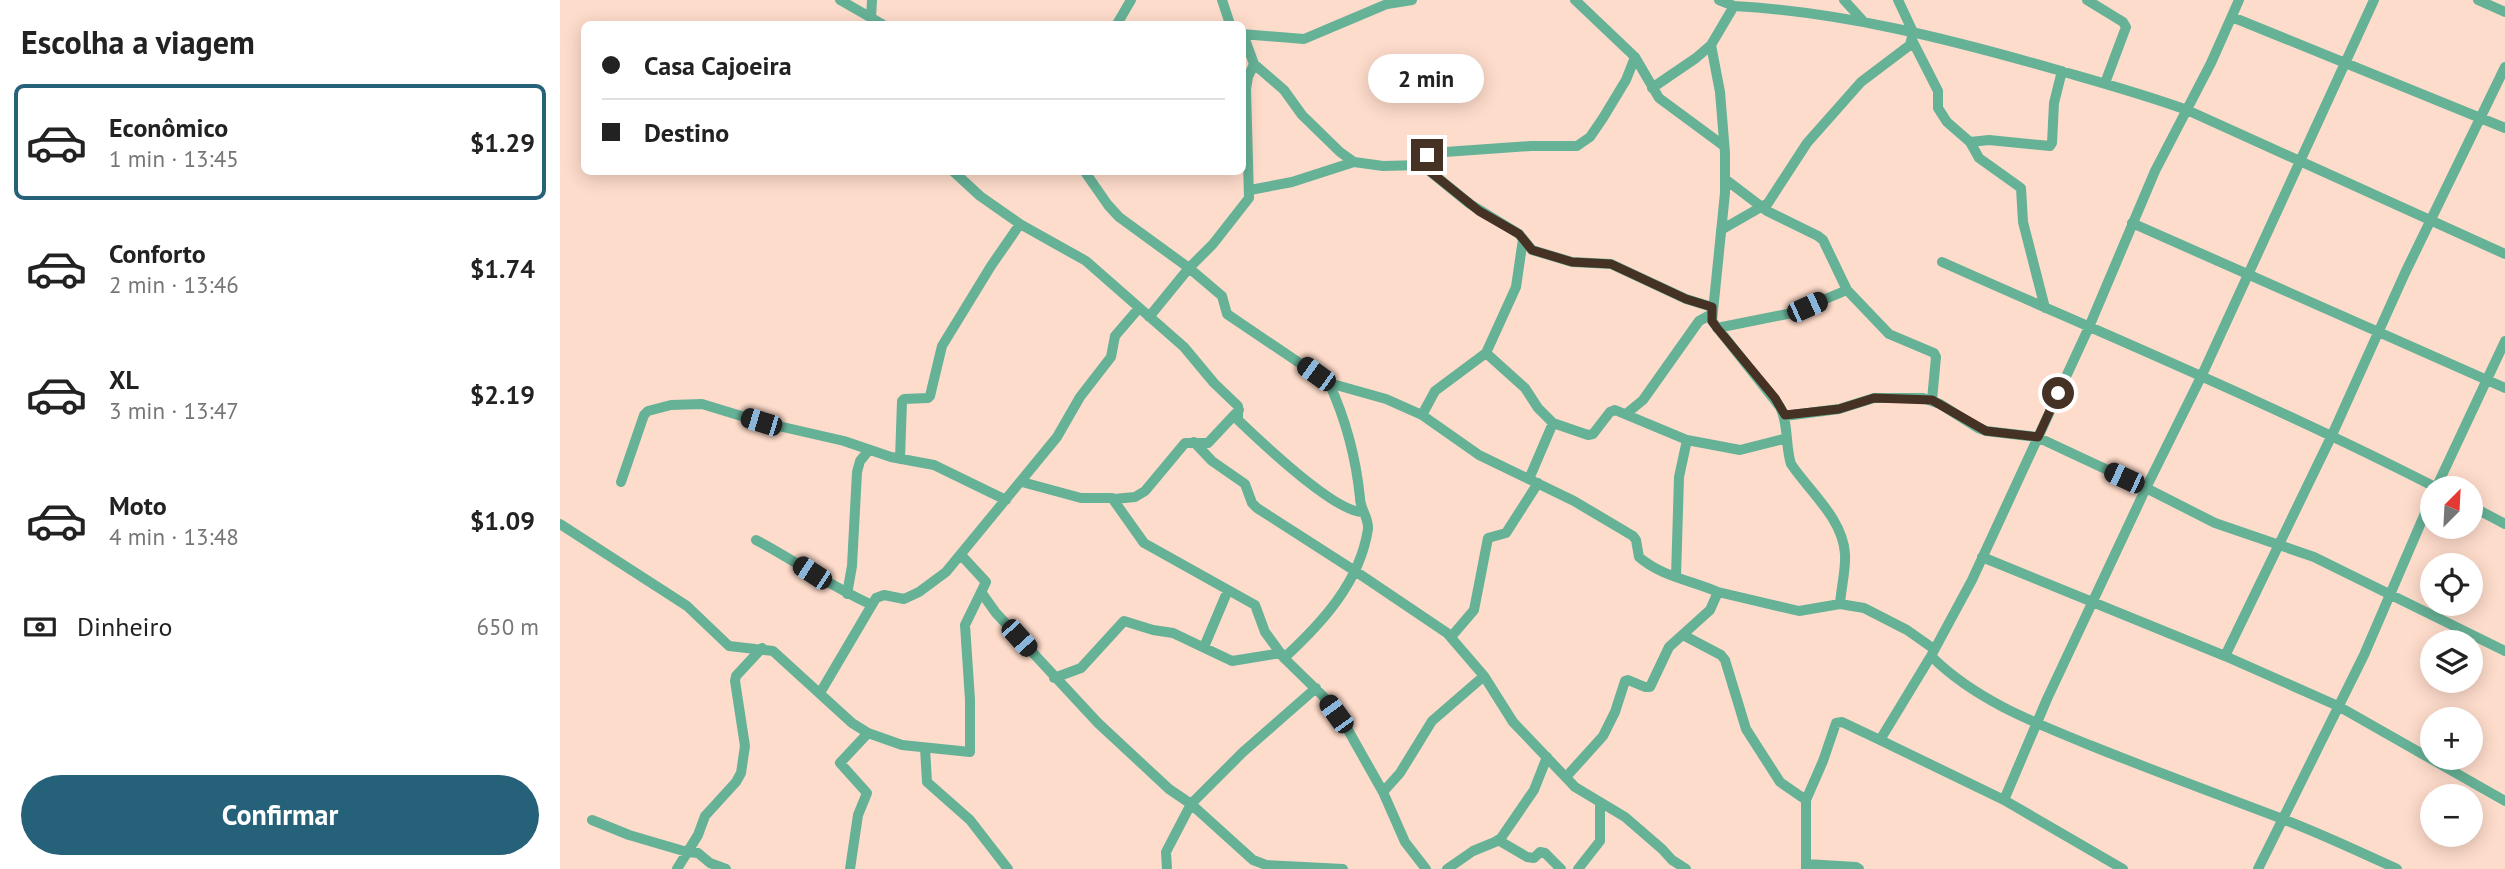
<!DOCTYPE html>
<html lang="pt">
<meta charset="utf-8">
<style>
body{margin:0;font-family:"PT Sans",sans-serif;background:#f6f6f6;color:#222;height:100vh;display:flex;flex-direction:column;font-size:26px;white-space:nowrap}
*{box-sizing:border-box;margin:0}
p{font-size:23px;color:#767676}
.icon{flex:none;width:38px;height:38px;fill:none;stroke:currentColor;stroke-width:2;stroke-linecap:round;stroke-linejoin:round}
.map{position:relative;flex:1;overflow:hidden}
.panel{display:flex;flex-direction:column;background:#fff;width:560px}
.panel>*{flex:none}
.banner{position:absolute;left:21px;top:21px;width:665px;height:154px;border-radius:10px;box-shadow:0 4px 18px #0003;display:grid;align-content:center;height:154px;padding:0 21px;background:#fff}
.needle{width:46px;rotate:24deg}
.tools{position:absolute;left:1860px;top:476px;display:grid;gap:14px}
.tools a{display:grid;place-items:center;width:63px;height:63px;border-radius:50%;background:#fff;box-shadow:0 4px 18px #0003;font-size:35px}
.end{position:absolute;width:32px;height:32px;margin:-16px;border:9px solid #463125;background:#fff;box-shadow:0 0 0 4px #fff}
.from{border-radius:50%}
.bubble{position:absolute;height:49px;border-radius:24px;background:#fff;box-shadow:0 4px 18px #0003;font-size:23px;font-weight:600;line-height:49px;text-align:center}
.car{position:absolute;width:21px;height:42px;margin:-21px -10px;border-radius:9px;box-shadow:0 0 5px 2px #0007;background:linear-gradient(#222 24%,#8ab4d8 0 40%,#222 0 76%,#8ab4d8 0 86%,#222 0)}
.banner b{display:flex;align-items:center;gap:24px;height:66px;font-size:26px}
.banner b+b{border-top:2px solid #e0e0e0}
.banner i{width:18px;height:18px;background:#222}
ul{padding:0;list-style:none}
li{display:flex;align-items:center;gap:21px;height:116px;margin:0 14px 10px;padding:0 7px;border:4px solid transparent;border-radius:10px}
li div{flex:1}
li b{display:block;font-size:26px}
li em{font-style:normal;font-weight:600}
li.active{border-color:#26617a}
li>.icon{width:63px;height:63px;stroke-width:1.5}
h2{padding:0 21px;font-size:32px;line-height:84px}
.pay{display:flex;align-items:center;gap:18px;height:77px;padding:0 21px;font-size:26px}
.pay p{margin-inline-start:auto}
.button{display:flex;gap:14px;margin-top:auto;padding:14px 21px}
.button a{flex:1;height:80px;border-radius:42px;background:#26617a;color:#fff;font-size:28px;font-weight:600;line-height:80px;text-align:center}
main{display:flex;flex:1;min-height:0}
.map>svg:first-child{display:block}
</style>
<main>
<section class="panel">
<h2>Escolha a viagem</h2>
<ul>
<li class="active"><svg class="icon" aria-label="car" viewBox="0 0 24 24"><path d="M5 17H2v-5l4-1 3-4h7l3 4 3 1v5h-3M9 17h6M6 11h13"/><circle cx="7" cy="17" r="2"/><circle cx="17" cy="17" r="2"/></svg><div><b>Econômico</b><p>1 min · 13:45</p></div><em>$1.29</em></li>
<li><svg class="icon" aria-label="car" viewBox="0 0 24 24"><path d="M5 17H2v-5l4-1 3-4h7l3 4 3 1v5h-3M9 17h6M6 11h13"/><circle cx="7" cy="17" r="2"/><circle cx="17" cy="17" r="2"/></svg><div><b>Conforto</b><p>2 min · 13:46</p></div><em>$1.74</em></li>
<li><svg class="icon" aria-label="car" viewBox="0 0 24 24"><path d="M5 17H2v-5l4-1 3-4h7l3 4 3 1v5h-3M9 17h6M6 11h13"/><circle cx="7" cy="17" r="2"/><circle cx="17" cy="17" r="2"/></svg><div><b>XL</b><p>3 min · 13:47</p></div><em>$2.19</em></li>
<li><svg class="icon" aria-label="car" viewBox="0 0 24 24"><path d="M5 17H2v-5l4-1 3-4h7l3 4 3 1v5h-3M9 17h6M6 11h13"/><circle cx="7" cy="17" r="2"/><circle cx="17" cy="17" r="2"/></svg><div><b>Moto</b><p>4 min · 13:48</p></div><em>$1.09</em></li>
</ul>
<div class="pay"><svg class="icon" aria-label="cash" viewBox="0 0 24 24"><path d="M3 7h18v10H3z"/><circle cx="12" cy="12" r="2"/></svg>Dinheiro<p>650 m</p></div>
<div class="button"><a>Confirmar</a></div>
</section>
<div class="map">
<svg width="1945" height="869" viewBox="0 0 1945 869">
<rect width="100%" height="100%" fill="#fedccb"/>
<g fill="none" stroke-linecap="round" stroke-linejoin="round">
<!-- minor -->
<path stroke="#66b297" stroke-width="10" d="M280 0 322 24
M662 0 670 24
M1015 0 1075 57 1099 98 1164 146
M1159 0 1174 6C1283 12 1389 39 1494 69 1539 82 1583 94 1627 110L1945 254
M1284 0 1304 22
M1527 0 1563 22 1566 27 1545 83
M1918 0 1945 12
M1174 6 1151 45 1160 92 1165 153V193L1152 321 1220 407C1229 425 1225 445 1231 464 1250 492 1283 519 1285 554 1286 570 1281 588 1280 604
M1672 17 1945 128
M311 18 312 0
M557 24 571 0
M682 34 744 39 827 4 852 0
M683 34 694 64 724 90 742 115 780 152 794 162 823 166 862 165 910 204 959 234 972 250 1012 262 1051 264 1126 299 1152 307
M1352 40 1378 91V108L1387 122 1410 142 1419 158 1461 188 1463 222 1485 308
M1092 88 1136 58 1151 45
M1410 142 1429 140 1490 146 1492 143 1494 103 1502 71
M862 165 865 157 871 153 971 146H1017L1030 137 1043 118 1066 80 1075 57
M394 172 420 196 460 224 526 261 624 347 654 383 678 406V420C700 441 775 513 803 512
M525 172 548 205 559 217 629 268 662 296 667 314 769 383 826 399 862 415 919 455 1014 501 1073 536 1076 540 1079 557C1102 577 1131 580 1158 592
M1165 179 1207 211 1258 236 1263 240 1287 290 1329 334 1374 353 1376 357 1372 400
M690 190 732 182 794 162
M1572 223 1945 388
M1161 230 1208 203 1247 143 1301 82 1350 45 1353 32 1338 0
M1382 262C1548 336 1715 405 1877 488
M589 317 629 268 653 244 689 198 686 89 688 77 694 64
M1157 328 1232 313 1287 290
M926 353 965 388 978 408 993 423 1028 435 1033 434 1050 412 1055 410 1127 440 1180 450 1227 438
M1066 414 1083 400 1139 321 1152 314
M862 415 875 391 926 353 956 287 963 239
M1225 416 1279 409 1314 398H1363L1380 404 1418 428 1426 431 1477 437 1586 488 1655 523 1754 557 1945 651
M634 442 652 461 685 484 692 503 697 508 795 571 887 633 924 676 953 722 1015 787 1065 817 1102 849 1112 860 1126 869
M340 459 342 401 344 399 368 398 370 396 382 346 431 266 460 224
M969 479 993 423
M61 482 84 415 88 411 111 405 142 404 201 422 284 441 331 457 374 465 446 500
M462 482 521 498H552L584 543 695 605 705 632 724 658 765 698 788 730 823 792 845 842 866 869
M1876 488 1945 341
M554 499 575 497 585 491 625 443H648L679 410
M1911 506 1945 524
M0 524 127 606 169 646 213 651 292 723 308 733 342 745 410 752V700L405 625 426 582 401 555
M196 540C236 561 271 587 312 605
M1422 557 1665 656 1778 706 1945 801
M1116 577 1119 477 1127 440
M421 592 436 613 538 723 609 789 631 804 693 860 706 865 783 869
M287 594 292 566 297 472 300 461 309 450
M1123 635 1161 655 1165 660 1186 729 1220 782 1246 800
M891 637 914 610 928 538 946 533 978 483
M644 647 668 590
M1371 656C1415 700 1475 723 1532 746 1594 771 1657 794 1720 818 1760 833 1798 851 1837 869
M1665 656 1772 435 1845 273 1945 67
M724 658C762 623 800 582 808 529 809 518 800 509 800 498 796 458 786 420 769 383
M494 678 521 668 564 621 593 630 613 633 672 661 721 653
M260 693 316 598 324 595 344 599 359 592 386 572 497 437 520 397 551 357 555 336 579 308
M365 748 367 782 410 820 448 869
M1006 777 1043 736 1055 712 1065 681 1068 680 1085 687H1090L1109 647 1150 610 1158 592 1239 611 1280 604 1304 608 1347 630 1374 649
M823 792 840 773 872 721 924 676
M1444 800 1487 699 1586 488 1642 375 1814 0
M32 820 69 835 127 852 138 853 150 863 166 869
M938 840 967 857 974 858 980 852 985 853 1001 869
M1246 864 1296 867 1299 869
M117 869 138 835 145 816 176 782 181 773 185 746 175 681 176 676 202 648
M290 869 298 815 307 793 280 763 308 733
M607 869 606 852 631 804 683 752 756 688
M887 869 913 851 935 842 941 838 974 790 987 757
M1018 869 1040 841V802
M1246 869V800L1263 761 1276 723 1282 722 1320 740
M1563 869 1444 800 1320 740 1371 656 1412 580 1529 327 1595 171 1651 63 1679 0
M1698 869 1804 655 1872 497"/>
</g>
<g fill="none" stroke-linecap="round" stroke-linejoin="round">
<!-- route -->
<path stroke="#463125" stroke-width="9" d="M867 155 862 165 919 211 959 234 972 250 1012 262 1051 264 1126 299 1152 307V321L1157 328 1215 398 1225 415 1279 409 1314 398 1372 400 1426 431 1478 437 1498 393"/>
</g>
</svg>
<div class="tools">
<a><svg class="needle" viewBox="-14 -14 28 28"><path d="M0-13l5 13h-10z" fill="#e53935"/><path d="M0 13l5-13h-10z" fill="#767676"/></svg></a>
<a><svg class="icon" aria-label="locate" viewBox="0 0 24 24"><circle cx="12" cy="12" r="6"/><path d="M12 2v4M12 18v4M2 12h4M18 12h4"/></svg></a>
<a><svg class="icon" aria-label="layers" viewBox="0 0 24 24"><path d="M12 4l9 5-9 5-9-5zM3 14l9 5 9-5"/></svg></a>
<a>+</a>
<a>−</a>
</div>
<i class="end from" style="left:1498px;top:393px"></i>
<i class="end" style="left:867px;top:155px"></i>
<div class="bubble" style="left:808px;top:54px;width:116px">2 min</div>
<i class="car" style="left:1247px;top:307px;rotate:66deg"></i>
<i class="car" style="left:756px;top:374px;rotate:306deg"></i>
<i class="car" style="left:201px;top:422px;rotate:287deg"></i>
<i class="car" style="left:1564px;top:478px;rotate:295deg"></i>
<i class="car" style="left:252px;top:573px;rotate:303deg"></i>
<i class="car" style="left:459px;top:638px;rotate:138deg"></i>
<i class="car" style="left:776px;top:714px;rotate:324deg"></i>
<div class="banner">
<b><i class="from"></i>Casa Cajoeira</b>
<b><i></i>Destino</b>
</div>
</div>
</main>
